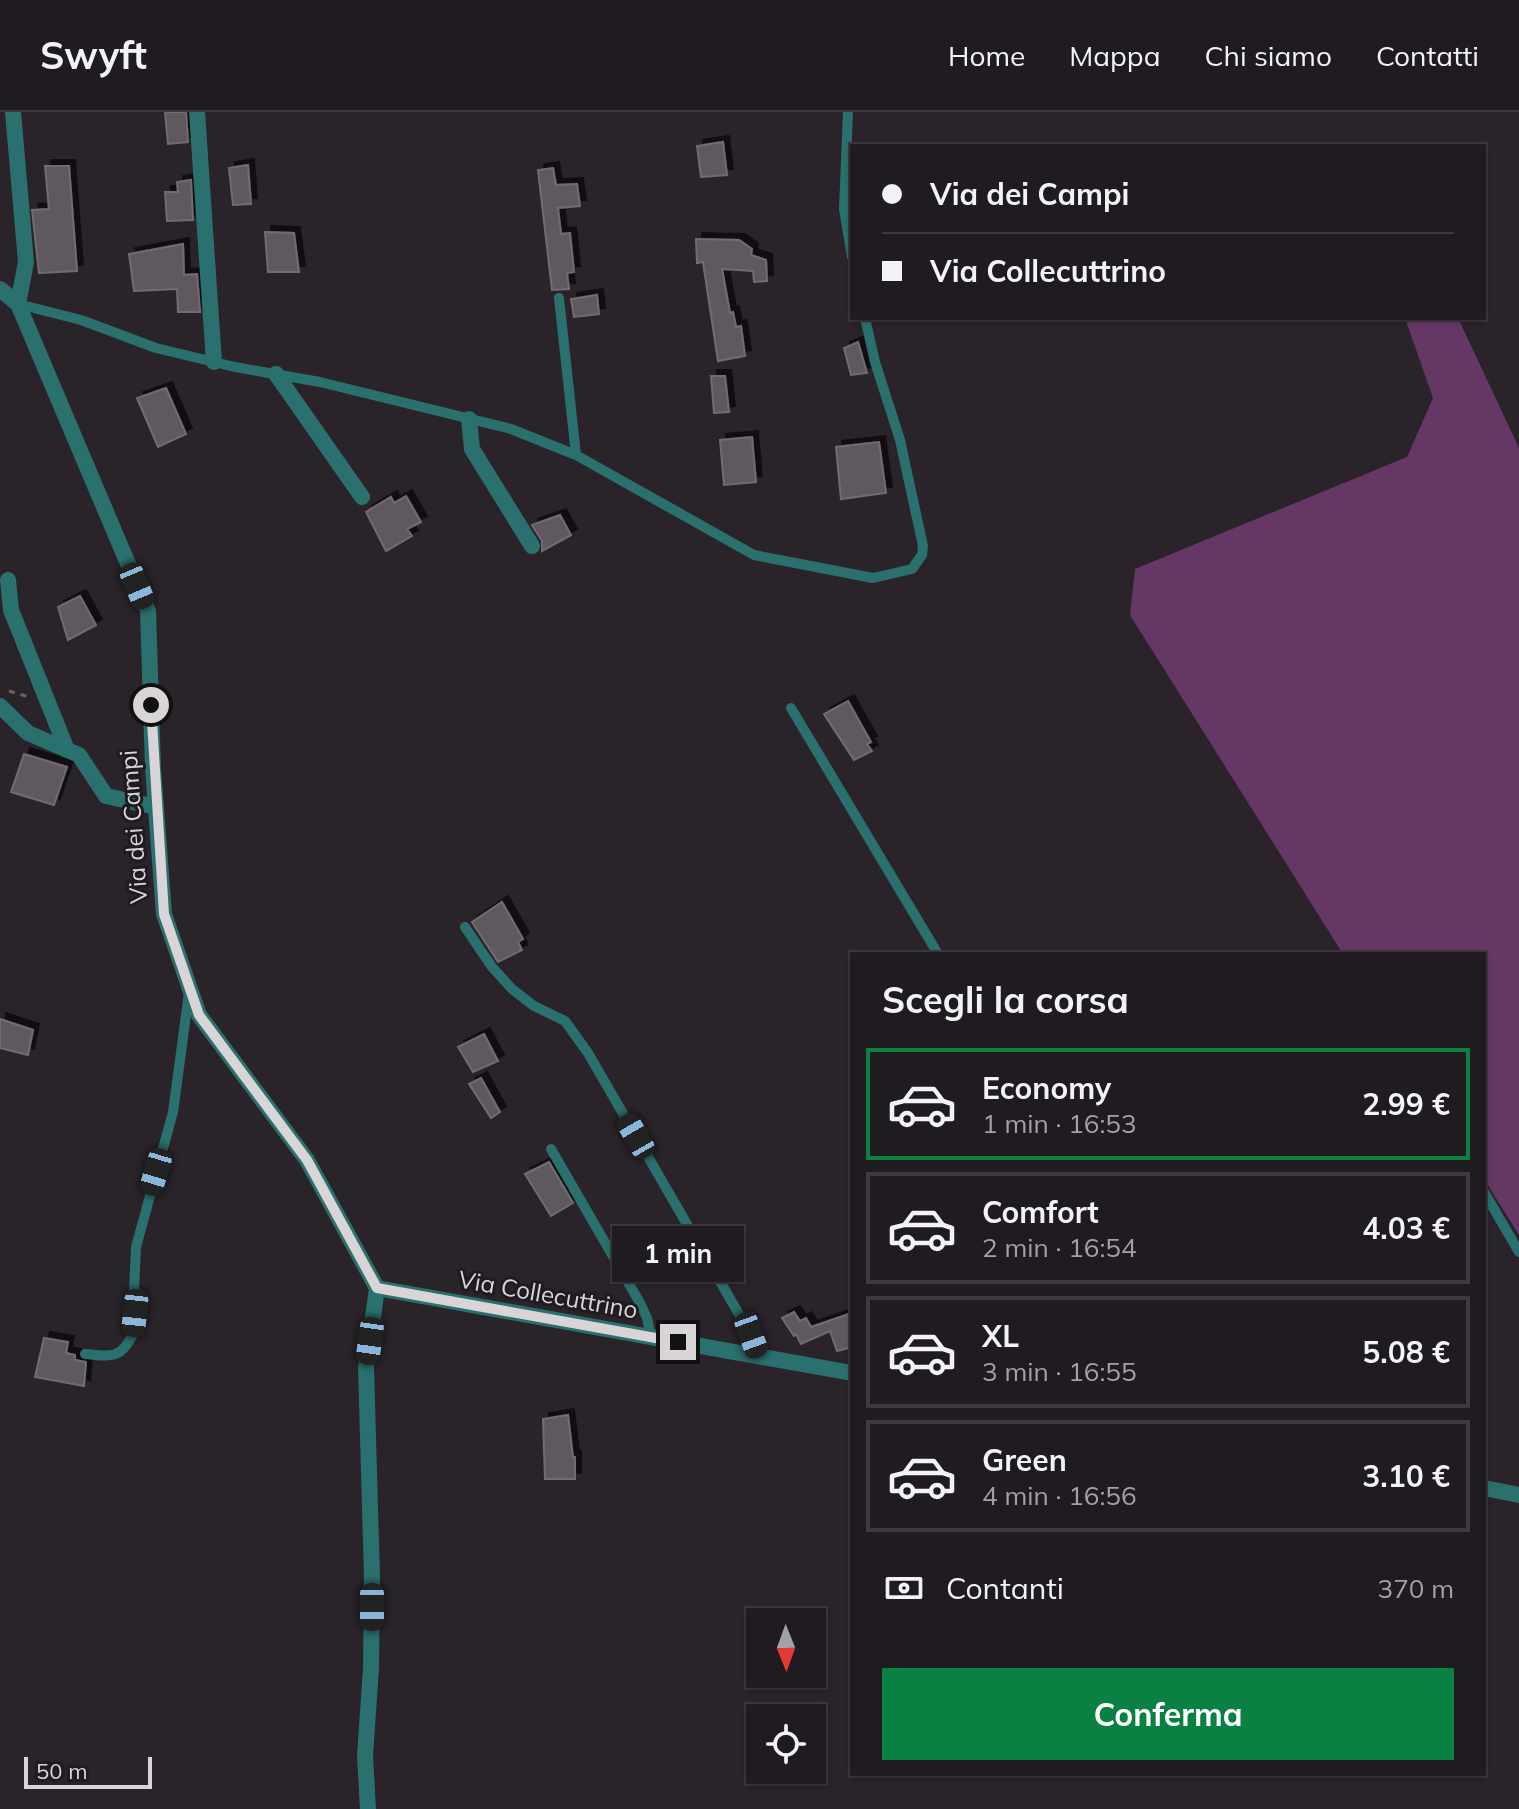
<!DOCTYPE html>
<html lang="it">
<meta charset="utf-8">
<style>
body{margin:0;font-family:Mulish,sans-serif;background:#2d282d;color:#f1f3f6;height:100vh;display:flex;flex-direction:column;font-size:30px;white-space:nowrap}
*{box-sizing:border-box;margin:0}
p{font-size:26px;color:#a2a1a5}
.icon{flex:none;width:44px;height:44px;fill:none;stroke:currentColor;stroke-width:2;stroke-linecap:round;stroke-linejoin:round}
.map{position:relative;flex:1;overflow:hidden}
.drawer{position:absolute;left:850px;top:840px;width:636px;height:824px;display:flex;flex-direction:column;background:#201b20;border-radius:0px;box-shadow:0 2px 6px #0004,0 0 0 2px #3d393e}
.drawer>*{flex:none}
.banner{position:absolute;left:850px;top:32px;width:636px;height:176px;border-radius:0px;box-shadow:0 2px 6px #0004,0 0 0 2px #3d393e;display:grid;align-content:center;height:176px;padding:0 32px;background:#201b20}
.needle{width:52px;rotate:179deg}
.fabs{position:absolute;left:746px;top:1496px;display:grid;gap:16px}
.fabs a{display:grid;place-items:center;width:80px;height:80px;border-radius:0px;background:#201b20;box-shadow:0 2px 6px #0004,0 0 0 2px #3d393e;font-size:40px}
.scale{position:absolute;left:24px;bottom:20px;width:128px;box-sizing:border-box;padding-left:8px;border:4px solid #d8d4d8;border-top:0;font-size:22px;line-height:28px;white-space:nowrap;color:#d8d4d8;-webkit-text-stroke:6px #201b20;paint-order:stroke}
.end{position:absolute;width:36px;height:36px;margin:-18px;border:10px solid #d8d4d8;background:#111;box-shadow:0 0 0 4px #111}
.from{border-radius:50%}
.bubble{position:absolute;height:56px;border-radius:0px;background:#201b20;box-shadow:0 2px 6px #0004,0 0 0 2px #3d393e;font-size:26px;font-weight:700;line-height:56px;text-align:center}
.car{position:absolute;width:24px;height:48px;margin:-24px -12px;border-radius:10px;box-shadow:0 0 6px 2px #0007;background:linear-gradient(#222 24%,#8ab4d8 0 40%,#222 0 76%,#8ab4d8 0 86%,#222 0)}
.banner b{display:flex;align-items:center;gap:28px;height:76px;font-size:30px}
.banner b+b{border-top:2px solid #3d393e}
.banner i{width:20px;height:20px;background:#f1f3f6}
ul{padding:0;list-style:none}
li{display:flex;align-items:center;gap:24px;height:112px;margin:0 16px 12px;padding:0 16px;border:4px solid #3d393e;border-radius:0px}
li div{flex:1}
li b{display:block;font-size:30px}
li em{font-style:normal;font-weight:700}
li.active{border-color:#0b8043}
li>.icon{width:72px;height:72px;stroke-width:1.5}
h2{padding:0 32px;font-size:36px;line-height:96px}
.pay{display:flex;align-items:center;gap:20px;height:88px;padding:0 32px;font-size:30px}
.pay p{margin-inline-start:auto}
.cta{display:flex;gap:16px;margin-top:auto;padding:16px 32px}
.cta a{flex:1;height:92px;border-radius:0px;background:#0b8043;color:#fff;font-size:32px;font-weight:700;line-height:92px;text-align:center}
header{display:flex;align-items:center;gap:48px;box-sizing:border-box;height:112px;padding:0 40px;background:#201b20;border-bottom:2px solid #3d393e}
header strong{font-size:38px}
nav{display:flex;gap:44px;margin-inline-start:auto;font-size:28px}
.map>svg:first-child{display:block}
</style>
<header>
<strong>Swyft</strong>
<nav><a>Home</a><a>Mappa</a><a>Chi siamo</a><a>Contatti</a></nav>
</header>
<div class="map">
<svg width="1519" height="1697" viewBox="0 0 1519 1697">
<defs>
<filter id="shadow"><feDropShadow dx="6" dy="-6" stdDeviation="0" flood-color="#0009"/></filter>
</defs>
<rect width="100%" height="100%" fill="#2a242a"/>
<!-- forest -->
<path fill="#653765" d="M1405 206H1458L1519 336V1123L1484 1067V842H1343L1130 503 1135 457 1407 345 1433 286Z"/>
<!-- building -->
<path fill="#5e585e" stroke="#726c72" stroke-width="2" filter="url(#shadow)" d="M165 0H186L188 30 168 32Z
M723 30 727 63 701 65 697 34Z
M248 53 251 92 233 93 229 56Z
M45 54H69L77 159 39 161 32 98 49 97Z
M553 56 556 73 577 72 580 94 558 96 561 122 570 121 574 160 567 161 569 177 552 178 538 58Z
M191 68 193 108 167 109 165 80H178L177 70Z
M265 120 294 121 299 160H268Z
M696 127 739 128 752 137 751 143 766 148 767 169 754 170 753 159 722 157 730 201 733 200 736 215 741 214 745 244 718 249 703 150 697 151Z
M183 132 184 163 197 162 200 200H178L177 177 134 179 129 142Z
M597 183 599 202 574 205 571 187Z
M858 230 867 261 851 263 844 236Z
M711 264H725L729 300 714 301Z
M166 276 186 322 158 335 137 286Z
M752 325 756 370 724 373 720 328Z
M879 330 886 381 841 387 836 335Z
M406 384 421 410 407 417 412 424 386 439 366 400 391 385 394 391Z
M560 403 571 423 542 439V429L532 413Z
M80 484 96 513 68 528 58 495Z
M848 589 871 630 867 632 872 639 854 648 824 602Z
M24 642 67 655 54 693 11 680Z
M502 790 523 827 518 830 522 838 498 850 472 810Z
M0 907 33 918 28 943 0 936Z
M484 922 498 949 473 960 458 935Z
M481 966 500 1000 491 1006 469 972Z
M549 1050 573 1091 551 1104 525 1062Z
M794 1200 800 1209 806 1206 811 1215 852 1201V1235L837 1239 830 1219 801 1232 796 1222 794 1224 782 1206Z
M44 1226 68 1230 66 1241 75 1243V1248L86 1250 84 1274 35 1265Z
M568 1303 573 1345H575V1367H545L543 1307Z"/>
<g fill="none" stroke-linecap="round" stroke-linejoin="round">
<!-- path -->
<path stroke="#6a656a" stroke-width="3" stroke-dasharray="6 6" stroke-linecap="butt" d="M9 579 29 585"/>
<!-- lane -->
<path stroke="#2a706e" stroke-width="10" d="M848 0 844 97 852 145
M559 186 576 343
M18 192 81 208 156 236 235 255 320 270 511 317 576 343 754 443 873 466 912 457 922 443 923 434 900 328 875 250 865 206
M791 596 938 842
M465 815 492 855 512 877 534 894 565 909 588 941 751 1223 759 1245
M551 1037 640 1191 647 1206 651 1225
M1484 1080 1519 1140
M85 1242C110 1244 120 1248 132 1224L136 1135 173 1000 189 881"/>
<!-- street -->
<path stroke="#2a706e" stroke-width="16" d="M13 0 26 150 18 192
M197 0 214 250
M0 177 18 192 148 499 153 656 164 802 199 903 307 1048 377 1176
M276 262 362 385
M469 307 472 337 532 434
M8 468 11 498 67 638
M0 594 28 621 79 643 106 684 156 695
M377 1176 852 1261
M1484 1376 1519 1383
M368 1697 365 1644 371 1556 372 1465 366 1255 377 1176"/>
</g>
<g fill="none" stroke-linecap="round" stroke-linejoin="round">
<!-- route -->
<path stroke="#d8d4d8" stroke-width="10" d="M151 593 164 802 199 903 307 1048 377 1176 678 1230"/>
</g>
<g text-anchor="middle" stroke-width="6" stroke-linejoin="round" paint-order="stroke">
<!-- street labels -->
<g font-size="24" fill="#d8d4d8" stroke="#201b20">
<text transform="translate(134 715) rotate(-94)" y="8">Via dei Campi</text>
<text transform="translate(548 1183) rotate(10)" y="8">Via Collecuttrino</text>
</g>
</g>
</svg>
<div class="fabs">
<a><svg class="needle" viewBox="-14 -14 28 28"><path d="M0-13l5 13h-10z" fill="#e53935"/><path d="M0 13l5-13h-10z" fill="#a2a1a5"/></svg></a>
<a><svg class="icon" aria-label="locate" viewBox="0 0 24 24"><circle cx="12" cy="12" r="6"/><path d="M12 2v4M12 18v4M2 12h4M18 12h4"/></svg></a>
</div>
<div class="scale">50 m</div>
<i class="end from" style="left:151px;top:593px"></i>
<i class="end" style="left:678px;top:1230px"></i>
<div class="bubble" style="left:612px;top:1114px;width:132px">1 min</div>
<i class="car" style="left:137px;top:474px;rotate:157deg"></i>
<i class="car" style="left:636px;top:1024px;rotate:330deg"></i>
<i class="car" style="left:156px;top:1060px;rotate:197deg"></i>
<i class="car" style="left:135px;top:1201px;rotate:186deg"></i>
<i class="car" style="left:751px;top:1223px;rotate:160deg"></i>
<i class="car" style="left:370px;top:1229px;rotate:188deg"></i>
<i class="car" style="left:372px;top:1495px;rotate:180deg"></i>
<div class="banner">
<b><i class="from"></i>Via dei Campi</b>
<b><i></i>Via Collecuttrino</b>
</div>
<section class="drawer">
<h2>Scegli la corsa</h2>
<ul>
<li class="active"><svg class="icon" aria-label="car" viewBox="0 0 24 24"><path d="M5 17H2v-5l4-1 3-4h7l3 4 3 1v5h-3M9 17h6M6 11h13"/><circle cx="7" cy="17" r="2"/><circle cx="17" cy="17" r="2"/></svg><div><b>Economy</b><p>1 min · 16:53</p></div><em>2.99 €</em></li>
<li><svg class="icon" aria-label="car" viewBox="0 0 24 24"><path d="M5 17H2v-5l4-1 3-4h7l3 4 3 1v5h-3M9 17h6M6 11h13"/><circle cx="7" cy="17" r="2"/><circle cx="17" cy="17" r="2"/></svg><div><b>Comfort</b><p>2 min · 16:54</p></div><em>4.03 €</em></li>
<li><svg class="icon" aria-label="car" viewBox="0 0 24 24"><path d="M5 17H2v-5l4-1 3-4h7l3 4 3 1v5h-3M9 17h6M6 11h13"/><circle cx="7" cy="17" r="2"/><circle cx="17" cy="17" r="2"/></svg><div><b>XL</b><p>3 min · 16:55</p></div><em>5.08 €</em></li>
<li><svg class="icon" aria-label="car" viewBox="0 0 24 24"><path d="M5 17H2v-5l4-1 3-4h7l3 4 3 1v5h-3M9 17h6M6 11h13"/><circle cx="7" cy="17" r="2"/><circle cx="17" cy="17" r="2"/></svg><div><b>Green</b><p>4 min · 16:56</p></div><em>3.10 €</em></li>
</ul>
<div class="pay"><svg class="icon" aria-label="cash" viewBox="0 0 24 24"><path d="M3 7h18v10H3z"/><circle cx="12" cy="12" r="2"/></svg>Contanti<p>370 m</p></div>
<div class="cta"><a>Conferma</a></div>
</section>
</div>
